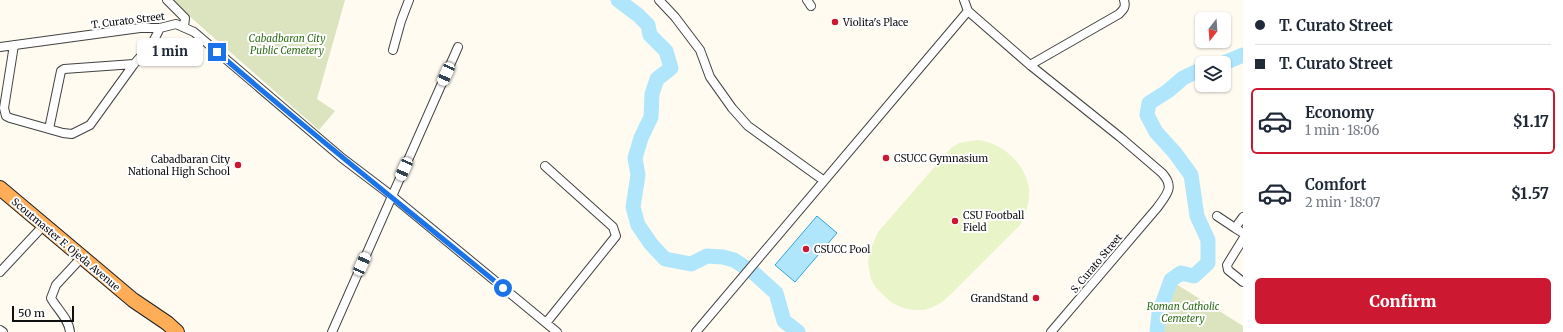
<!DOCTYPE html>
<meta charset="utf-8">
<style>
body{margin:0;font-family:Merriweather,serif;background:#f2f2f3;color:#1f2937;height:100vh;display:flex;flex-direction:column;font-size:15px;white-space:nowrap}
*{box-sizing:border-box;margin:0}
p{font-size:13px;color:#747a83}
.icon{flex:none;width:22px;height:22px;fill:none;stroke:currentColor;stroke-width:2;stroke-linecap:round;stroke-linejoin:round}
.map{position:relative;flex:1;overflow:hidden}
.details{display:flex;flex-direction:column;background:#fff;width:320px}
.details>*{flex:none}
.guide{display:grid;align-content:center;height:88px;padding:0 12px;background:#fff}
.needle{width:26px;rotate:197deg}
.fabs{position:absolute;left:1195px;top:12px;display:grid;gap:8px}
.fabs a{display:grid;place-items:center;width:36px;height:36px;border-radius:6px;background:#fff;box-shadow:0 1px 3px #0004;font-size:20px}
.scale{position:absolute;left:12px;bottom:10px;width:62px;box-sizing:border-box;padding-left:4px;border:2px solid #0f0f0f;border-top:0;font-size:11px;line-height:14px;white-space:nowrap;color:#0f0f0f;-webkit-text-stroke:3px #fff;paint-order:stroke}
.end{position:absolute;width:18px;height:18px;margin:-9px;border:5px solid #1a73e8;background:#fff;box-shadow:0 0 0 2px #fff}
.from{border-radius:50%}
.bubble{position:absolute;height:28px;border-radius:6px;background:#fff;box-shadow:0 1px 3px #0004;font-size:13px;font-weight:800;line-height:28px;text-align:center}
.car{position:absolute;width:12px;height:24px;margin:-12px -6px;border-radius:5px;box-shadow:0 0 3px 1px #0007;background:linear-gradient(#fff 24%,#345 0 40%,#fff 0 76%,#345 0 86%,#fff 0)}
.guide b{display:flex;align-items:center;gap:14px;height:38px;font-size:15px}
.guide b+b{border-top:1px solid #e0e1e3}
.guide i{width:10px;height:10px;background:#1f2937}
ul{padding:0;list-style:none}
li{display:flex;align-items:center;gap:12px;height:66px;margin:0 8px 6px;padding:0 4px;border:2px solid transparent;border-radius:6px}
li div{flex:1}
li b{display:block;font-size:15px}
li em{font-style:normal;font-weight:800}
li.on{border-color:#cc1931}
li>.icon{width:36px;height:36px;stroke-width:1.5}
.cta{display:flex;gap:8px;margin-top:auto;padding:8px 12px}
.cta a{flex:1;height:46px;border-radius:6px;background:#cc1931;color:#fff;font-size:16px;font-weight:800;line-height:46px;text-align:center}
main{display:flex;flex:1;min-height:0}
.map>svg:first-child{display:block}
</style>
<main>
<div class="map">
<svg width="1243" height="332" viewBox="0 0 1243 332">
<rect width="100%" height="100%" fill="#fffbf0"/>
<!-- cemetery -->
<path fill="#dbe4be" d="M171 0H345L317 99 335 111 319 130Z
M1173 282 1243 326V332H1160L1161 312Z"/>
<!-- pitch -->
<path fill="#e9f4c9" d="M977 140C1000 142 1023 161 1028 184 1032 197 1026 213 1020 225L950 295 942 302 933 307 924 310H914L903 308 892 303 876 288 871 279 868 264 869 253 878 232 951 148 959 143Z"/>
<!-- water -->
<path fill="#b0e6fc" stroke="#30a4da" d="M817 216 837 233 795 282 775 265Z"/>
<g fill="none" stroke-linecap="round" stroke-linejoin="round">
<!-- river -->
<path stroke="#b0e6fc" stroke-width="15" d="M618 0 638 15 648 25 650 35 666 51 671 68 657 79 652 94 651 117 641 138 635 158 638 175 633 207 638 225 651 244 665 259 691 264 707 256 723 257 734 260 754 273 776 293 784 321 798 332
M1224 63 1243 55
M1157 332 1159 313 1171 280 1181 273 1194 276 1208 263V240L1197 216 1191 175 1175 153 1156 132 1147 115 1149 103 1168 91 1183 78 1202 69"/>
<!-- minor casing -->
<g stroke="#424242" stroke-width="10">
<path id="minor" d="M167 0 185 18 184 27
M659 0 675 17 700 50 710 77 732 108 748 126 823 180
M807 0 811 6
M964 0 968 11 1030 65 1120 137 1162 173C1175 187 1167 194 1157 208L1051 332
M14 45 4 108 6 116 10 118 63 133 72 134 90 125 134 64 152 44 160 28
M0 47 140 28H160L176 24 194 32 342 158 392 196 557 332
M393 50 401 21 409 0
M1030 65 1119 14C1124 9 1126 7 1124 0
M49 129 61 71 64 69 134 64
M545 166 613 227 616 236 546 323
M1217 216 1235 228
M1243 217 1235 228 1243 233
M1243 239 1227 265 1228 270 1243 282
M0 272 44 225
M0 330 3 332
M70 332C69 319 57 309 51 298L56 285 82 257
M332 332 458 47
M696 332 968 11"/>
</g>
<!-- trunk casing -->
<g stroke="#202020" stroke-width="16">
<path id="trunk" d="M0 188 133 300 167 323 177 332"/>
</g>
<!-- minor -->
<use href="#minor" stroke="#fff" stroke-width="8"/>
<!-- trunk -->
<use href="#trunk" stroke="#ffae57" stroke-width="14"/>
</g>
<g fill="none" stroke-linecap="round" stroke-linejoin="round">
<!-- route -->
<path stroke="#1a73e8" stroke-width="5" d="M217 52C310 133 407 209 503 288"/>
</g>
<!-- markers -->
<g fill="#cc1931" stroke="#fff" stroke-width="1.5">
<circle cx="835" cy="22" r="4"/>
<circle cx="886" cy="158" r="4"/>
<circle cx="238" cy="165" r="4"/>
<circle cx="955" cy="221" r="4"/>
<circle cx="806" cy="249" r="4"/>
<circle cx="1036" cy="298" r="4"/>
</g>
<g text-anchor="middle" stroke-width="4" stroke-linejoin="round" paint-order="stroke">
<!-- street labels -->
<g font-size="10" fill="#0f0f0f" stroke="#fff">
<text transform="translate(128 20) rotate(-7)" y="4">T. Curato Street</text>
<text transform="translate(66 244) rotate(40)" y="4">Scoutmaster F. Ojeda Avenue</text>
<text transform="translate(1096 263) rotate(-50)" y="4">S. Curato Street</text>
</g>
<!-- poi labels -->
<g font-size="10" fill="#0f0f0f" stroke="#fff" text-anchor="start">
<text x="843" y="26">Violita's Place</text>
<text x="894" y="162">CSUCC Gymnasium</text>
<text x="230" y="163" text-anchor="end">Cabadbaran City<tspan x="230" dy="12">National High School</tspan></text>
<text x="963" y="219">CSU Football<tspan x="963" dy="12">Field</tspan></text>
<text x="814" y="253">CSUCC Pool</text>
<text x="1028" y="302" text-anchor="end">GrandStand</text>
</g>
<!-- park labels -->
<g font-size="10" font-style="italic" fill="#316d18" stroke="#fff">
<text x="287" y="42">Cabadbaran City<tspan x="287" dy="12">Public Cemetery</tspan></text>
<text x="1183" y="310">Roman Catholic<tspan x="1183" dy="12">Cemetery</tspan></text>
</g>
</g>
</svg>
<div class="fabs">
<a><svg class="needle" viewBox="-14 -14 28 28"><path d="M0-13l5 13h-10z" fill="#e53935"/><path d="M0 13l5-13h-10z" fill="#747a83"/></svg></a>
<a><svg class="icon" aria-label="layers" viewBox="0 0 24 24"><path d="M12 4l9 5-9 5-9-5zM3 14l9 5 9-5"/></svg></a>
</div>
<div class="scale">50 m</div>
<i class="end from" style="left:503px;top:288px"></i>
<i class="end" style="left:217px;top:52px"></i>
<div class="bubble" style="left:137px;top:38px;width:66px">1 min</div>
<i class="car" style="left:446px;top:74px;rotate:204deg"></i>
<i class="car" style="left:404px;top:169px;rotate:204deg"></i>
<i class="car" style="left:362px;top:264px;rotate:24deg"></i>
</div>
<section class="details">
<div class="guide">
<b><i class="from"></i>T. Curato Street</b>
<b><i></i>T. Curato Street</b>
</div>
<ul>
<li class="on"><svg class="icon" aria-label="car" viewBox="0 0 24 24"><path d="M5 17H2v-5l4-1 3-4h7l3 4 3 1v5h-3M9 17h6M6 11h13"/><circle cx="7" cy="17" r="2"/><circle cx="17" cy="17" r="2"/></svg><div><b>Economy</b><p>1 min · 18:06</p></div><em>$1.17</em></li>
<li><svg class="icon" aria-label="car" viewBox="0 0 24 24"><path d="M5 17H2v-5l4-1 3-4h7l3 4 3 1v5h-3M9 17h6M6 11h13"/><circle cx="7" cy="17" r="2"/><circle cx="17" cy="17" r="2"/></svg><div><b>Comfort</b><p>2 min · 18:07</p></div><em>$1.57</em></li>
</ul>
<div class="cta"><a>Confirm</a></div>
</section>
</main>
